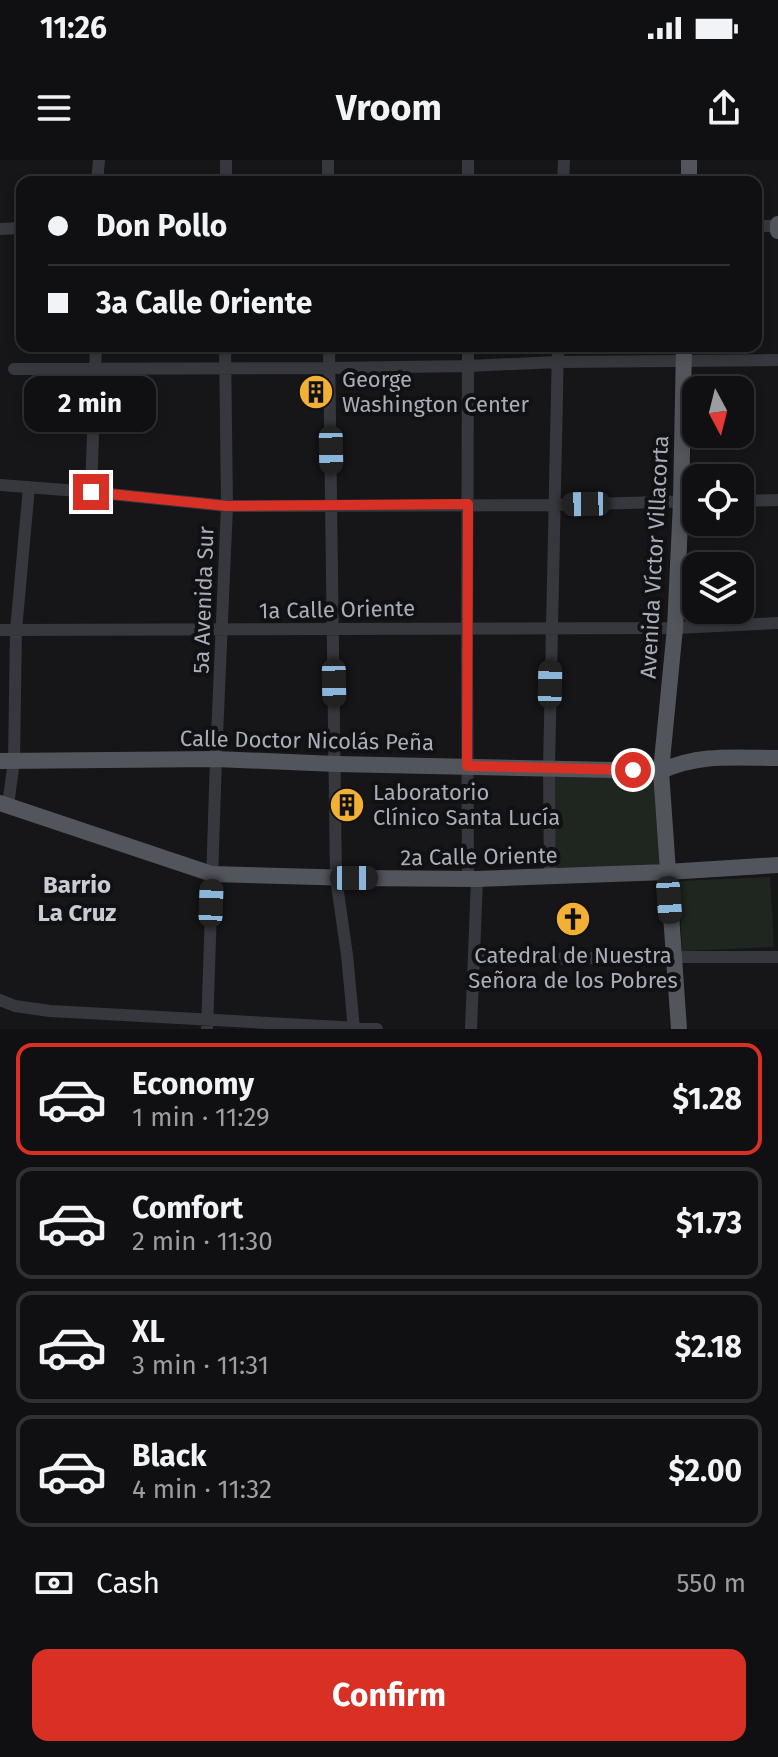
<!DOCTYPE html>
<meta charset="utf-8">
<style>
body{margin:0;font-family:"Fira Sans",sans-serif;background:#19191b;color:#f1f3f6;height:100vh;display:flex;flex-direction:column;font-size:30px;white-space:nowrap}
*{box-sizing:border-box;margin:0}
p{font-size:26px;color:#9c9d9f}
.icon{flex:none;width:44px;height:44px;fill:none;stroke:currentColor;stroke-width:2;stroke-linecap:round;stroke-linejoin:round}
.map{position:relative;height:869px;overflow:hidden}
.side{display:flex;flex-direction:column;background:#101012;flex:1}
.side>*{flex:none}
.top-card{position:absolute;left:16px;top:16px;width:746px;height:176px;border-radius:16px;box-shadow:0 4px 12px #0003,0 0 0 2px #303032;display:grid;align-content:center;height:176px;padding:0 32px;background:#101012}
.needle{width:52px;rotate:173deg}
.tools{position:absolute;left:682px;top:216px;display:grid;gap:16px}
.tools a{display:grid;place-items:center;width:72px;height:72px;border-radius:16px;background:#101012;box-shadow:0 4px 12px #0003,0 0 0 2px #303032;font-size:40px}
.end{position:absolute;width:36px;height:36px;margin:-18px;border:10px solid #d93025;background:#fff;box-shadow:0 0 0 4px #fff}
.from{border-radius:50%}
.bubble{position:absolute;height:56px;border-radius:16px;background:#101012;box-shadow:0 4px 12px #0003,0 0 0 2px #303032;font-size:26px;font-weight:700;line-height:56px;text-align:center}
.car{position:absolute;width:24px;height:48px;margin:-24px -12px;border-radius:10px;box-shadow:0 0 6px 2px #0007;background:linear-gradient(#222 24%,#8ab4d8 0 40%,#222 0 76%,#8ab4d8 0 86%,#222 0)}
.top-card b{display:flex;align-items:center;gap:28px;height:76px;font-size:30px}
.top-card b+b{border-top:2px solid #303032}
.top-card i{width:20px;height:20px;background:#f1f3f6}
ul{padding:14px 0 0;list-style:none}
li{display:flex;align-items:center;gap:24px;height:112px;margin:0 16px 12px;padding:0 16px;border:4px solid #303032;border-radius:16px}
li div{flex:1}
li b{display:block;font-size:30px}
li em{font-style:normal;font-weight:700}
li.on{border-color:#d93025}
li>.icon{width:72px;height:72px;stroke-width:1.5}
.pay{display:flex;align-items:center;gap:20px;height:88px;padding:0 32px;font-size:30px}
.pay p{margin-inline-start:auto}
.button{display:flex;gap:16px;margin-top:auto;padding:16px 32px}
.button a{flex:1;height:92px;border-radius:16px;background:#d93025;color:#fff;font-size:32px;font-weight:700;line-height:92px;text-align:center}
.status{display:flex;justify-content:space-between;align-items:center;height:56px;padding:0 40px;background:#101012;direction:ltr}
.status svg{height:22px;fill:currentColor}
header{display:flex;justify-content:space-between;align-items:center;height:104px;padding:0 32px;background:#101012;font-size:36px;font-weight:700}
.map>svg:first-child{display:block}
</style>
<div class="status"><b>11:26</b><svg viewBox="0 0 49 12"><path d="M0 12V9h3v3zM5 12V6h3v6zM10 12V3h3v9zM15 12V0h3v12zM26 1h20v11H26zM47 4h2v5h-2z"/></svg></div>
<header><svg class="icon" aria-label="menu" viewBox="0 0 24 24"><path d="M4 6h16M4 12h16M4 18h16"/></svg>Vroom<svg class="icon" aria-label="share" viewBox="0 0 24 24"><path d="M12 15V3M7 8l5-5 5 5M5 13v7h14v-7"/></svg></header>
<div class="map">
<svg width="778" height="869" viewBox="0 0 778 869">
<rect width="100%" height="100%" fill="#161618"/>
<!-- green -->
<path fill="#1e261f" d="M555 614 655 617 660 706 556 710Z
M770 717 774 787 682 791 679 721Z"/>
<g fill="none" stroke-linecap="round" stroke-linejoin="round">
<!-- minor -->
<path stroke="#37383d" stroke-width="12" d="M328 0V22
M468 0V22
M97 22 99 0
M226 22V0
M563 22 564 0
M756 66H778
M0 69 22 68
M329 186 336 718 347 795 354 869
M468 186 467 498 468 719
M14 209 330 208 468 206 557 202 778 200
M0 325 91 332 227 346 555 345 696 341
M91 332 96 186
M740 341 778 340
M0 470 675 468 778 463
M8 645 14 601 16 470 29 327
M550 718 549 609 558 186
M474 800 673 797H778
M0 840 15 846 50 851 377 869
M207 869 216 599 227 346 225 186
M471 869 477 719"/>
<!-- major -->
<path stroke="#53555c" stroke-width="16" d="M689 22V0
M778 64V71
M0 601 216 599 336 604 661 611C701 593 736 598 778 598
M0 643 212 714 354 718 477 719 667 712 778 705
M679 869 661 611 675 468 681 342 684 186"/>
</g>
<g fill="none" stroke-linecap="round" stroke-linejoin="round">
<!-- route -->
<path stroke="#d93025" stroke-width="10" d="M91 332 227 346 468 344 467 606 633 610"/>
</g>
<!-- icons -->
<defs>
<g id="building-disc" transform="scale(1.8)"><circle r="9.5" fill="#f2b134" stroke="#111113"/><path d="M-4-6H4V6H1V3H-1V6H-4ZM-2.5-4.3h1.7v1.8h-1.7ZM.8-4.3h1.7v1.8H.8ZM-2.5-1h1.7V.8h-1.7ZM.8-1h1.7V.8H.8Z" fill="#111"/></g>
<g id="church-disc" transform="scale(1.8)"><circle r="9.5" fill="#f2b134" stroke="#111113"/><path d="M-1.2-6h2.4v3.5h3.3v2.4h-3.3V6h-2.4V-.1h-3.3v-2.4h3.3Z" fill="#111"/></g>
</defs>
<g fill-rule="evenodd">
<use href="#building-disc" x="316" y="232"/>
<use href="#building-disc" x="347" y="645"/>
<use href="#church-disc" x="573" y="759"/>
</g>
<g text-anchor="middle" stroke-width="8" stroke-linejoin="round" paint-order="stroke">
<!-- poi labels -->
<g font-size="22" fill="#a8adb8" stroke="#111113" text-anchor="start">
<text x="342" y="227">George<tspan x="342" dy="25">Washington Center</tspan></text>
<text x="373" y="640">Laboratorio<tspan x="373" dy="25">Clínico Santa Lucía</tspan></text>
<text x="573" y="803" text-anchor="middle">Catedral de Nuestra<tspan x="573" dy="25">Señora de los Pobres</tspan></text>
</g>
<!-- street labels -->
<g font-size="22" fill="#a8adb8" stroke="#111113">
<text transform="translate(654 397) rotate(-87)" y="8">Avenida Víctor Villacorta</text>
<text transform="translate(203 440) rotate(-88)" y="8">5a Avenida Sur</text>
<text transform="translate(337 449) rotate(-1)" y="8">1a Calle Oriente</text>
<text transform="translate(307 580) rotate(1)" y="8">Calle Doctor Nicolás Peña</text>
<text transform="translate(479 696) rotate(-1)" y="8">2a Calle Oriente</text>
</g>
<!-- neighbourhood labels -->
<g font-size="24" font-weight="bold" fill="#c9ccd4" stroke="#111113">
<text x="77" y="733">Barrio<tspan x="77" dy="28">La Cruz</tspan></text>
</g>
</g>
</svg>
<div class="tools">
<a><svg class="needle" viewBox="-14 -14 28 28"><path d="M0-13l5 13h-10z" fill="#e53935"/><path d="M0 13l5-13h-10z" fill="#9c9d9f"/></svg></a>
<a><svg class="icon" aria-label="locate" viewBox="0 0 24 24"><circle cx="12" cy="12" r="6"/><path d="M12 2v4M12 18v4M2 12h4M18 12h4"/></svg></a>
<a><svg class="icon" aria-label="layers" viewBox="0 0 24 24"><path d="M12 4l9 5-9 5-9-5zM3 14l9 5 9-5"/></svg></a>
</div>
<i class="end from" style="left:633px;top:610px"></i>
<i class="end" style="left:91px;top:332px"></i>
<div class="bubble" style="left:24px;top:216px;width:132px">2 min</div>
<i class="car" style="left:331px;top:290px;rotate:179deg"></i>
<i class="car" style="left:586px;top:344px;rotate:269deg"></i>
<i class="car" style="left:334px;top:523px;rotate:179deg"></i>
<i class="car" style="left:550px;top:524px;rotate:1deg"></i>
<i class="car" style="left:354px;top:718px;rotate:90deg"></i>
<i class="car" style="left:669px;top:740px;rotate:176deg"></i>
<i class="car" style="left:211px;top:743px;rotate:2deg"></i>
<div class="top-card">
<b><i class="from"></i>Don Pollo</b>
<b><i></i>3a Calle Oriente</b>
</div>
</div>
<section class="side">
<ul>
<li class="on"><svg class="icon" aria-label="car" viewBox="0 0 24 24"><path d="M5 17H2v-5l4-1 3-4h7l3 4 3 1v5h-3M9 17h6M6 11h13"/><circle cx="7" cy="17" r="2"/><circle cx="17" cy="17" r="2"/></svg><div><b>Economy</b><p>1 min · 11:29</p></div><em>$1.28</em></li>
<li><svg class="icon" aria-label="car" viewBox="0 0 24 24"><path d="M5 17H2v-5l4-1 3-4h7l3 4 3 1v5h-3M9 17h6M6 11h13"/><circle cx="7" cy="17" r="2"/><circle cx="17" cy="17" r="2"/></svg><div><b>Comfort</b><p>2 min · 11:30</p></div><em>$1.73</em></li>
<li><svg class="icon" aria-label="car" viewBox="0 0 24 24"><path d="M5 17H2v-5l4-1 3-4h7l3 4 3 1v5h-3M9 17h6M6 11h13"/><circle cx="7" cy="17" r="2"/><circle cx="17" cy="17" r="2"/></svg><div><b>XL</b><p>3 min · 11:31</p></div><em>$2.18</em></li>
<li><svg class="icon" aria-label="car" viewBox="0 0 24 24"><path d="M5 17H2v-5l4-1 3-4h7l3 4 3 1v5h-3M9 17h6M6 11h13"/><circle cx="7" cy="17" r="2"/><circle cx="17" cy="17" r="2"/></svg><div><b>Black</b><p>4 min · 11:32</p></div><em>$2.00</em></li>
</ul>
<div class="pay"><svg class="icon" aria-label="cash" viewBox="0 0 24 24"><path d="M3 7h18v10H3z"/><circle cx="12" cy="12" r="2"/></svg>Cash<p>550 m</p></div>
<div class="button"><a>Confirm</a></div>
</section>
